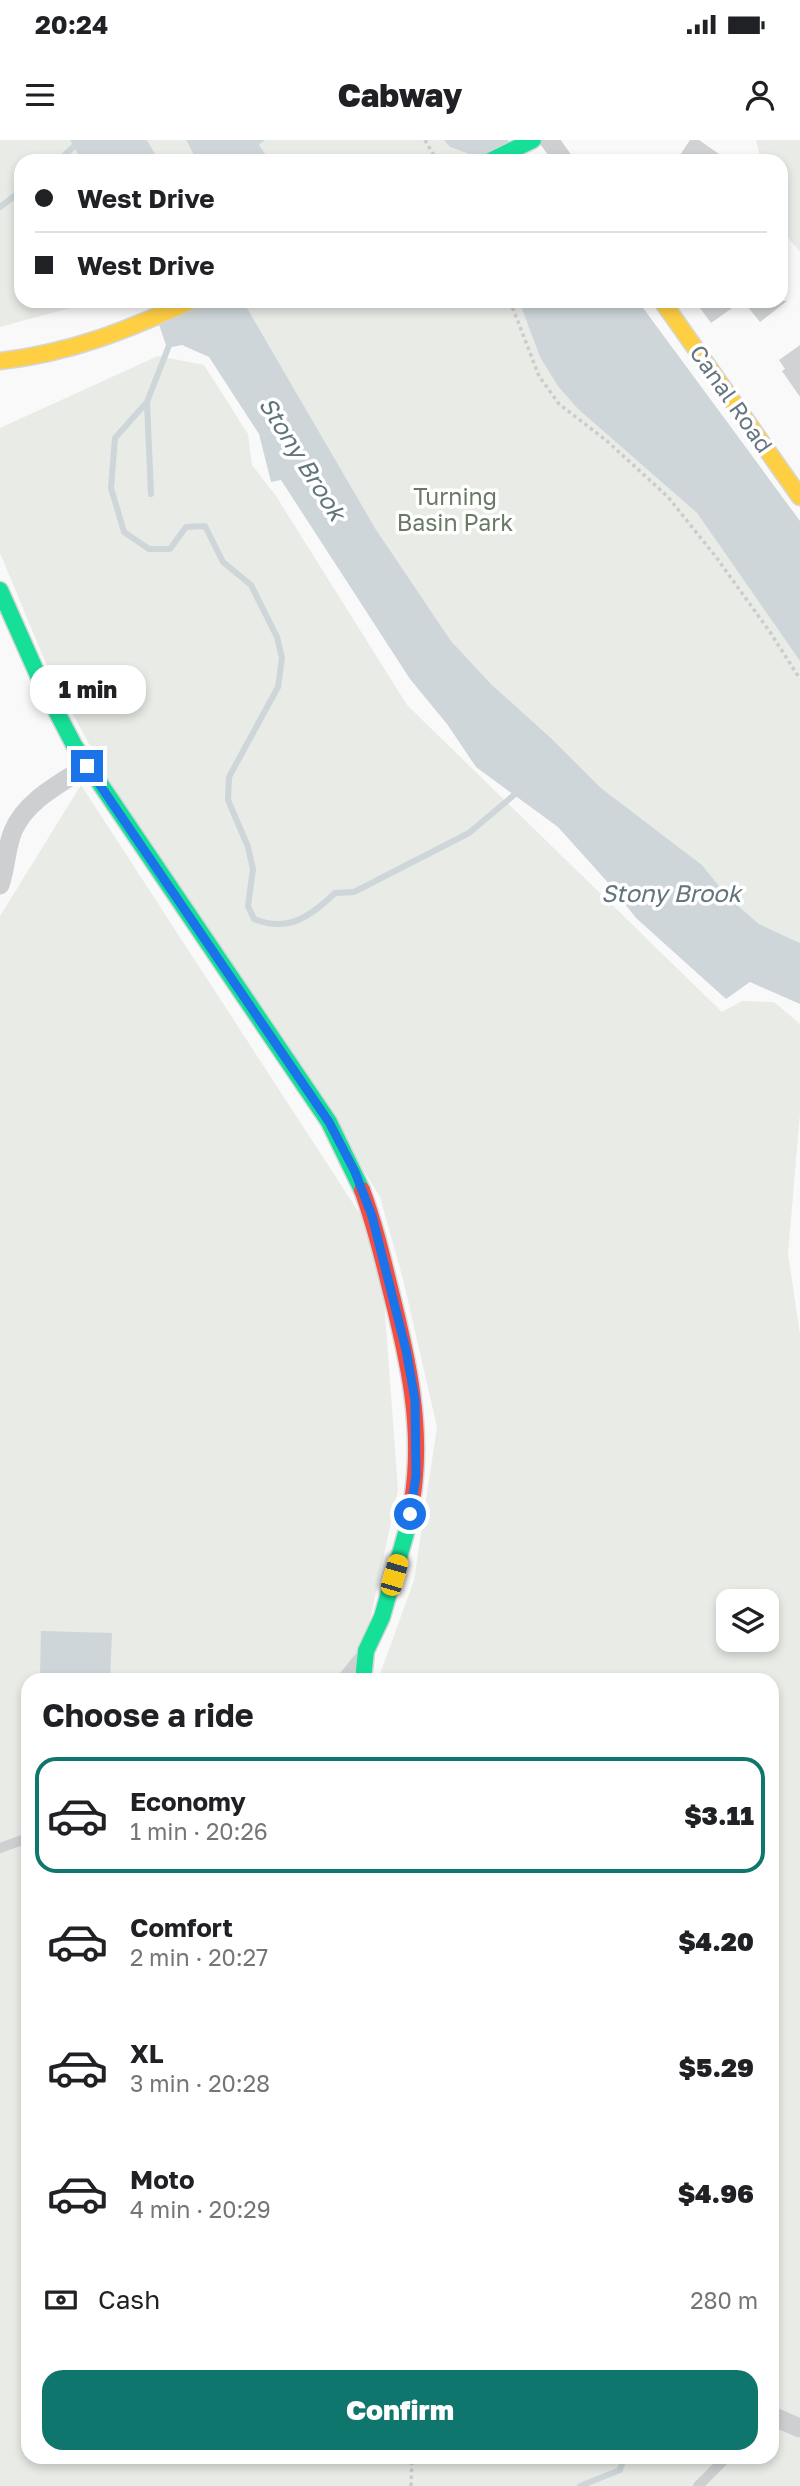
<!DOCTYPE html>
<meta charset="utf-8">
<style>
body{margin:0;font-family:"Golos Text",sans-serif;background:#f2f2f2;color:#202124;height:100vh;display:flex;flex-direction:column;font-size:26px;white-space:nowrap}
*{box-sizing:border-box;margin:0}
p{font-size:23px;color:#757577}
.icon{flex:none;width:38px;height:38px;fill:none;stroke:currentColor;stroke-width:2;stroke-linecap:round;stroke-linejoin:round}
.map{position:relative;flex:1;overflow:hidden}
.details{position:absolute;left:21px;top:1533px;width:758px;height:791px;display:flex;flex-direction:column;background:#fff;border-radius:21px;box-shadow:0 4px 10px #0003}
.details>*{flex:none}
.hud{position:absolute;left:14px;top:14px;width:774px;height:154px;border-radius:21px;box-shadow:0 4px 10px #0003;display:grid;align-content:center;height:154px;padding:0 21px;background:#fff}
.fabs{position:absolute;left:716px;top:1449px;display:grid;gap:14px}
.fabs a{display:grid;place-items:center;width:63px;height:63px;border-radius:14px;background:#fff;box-shadow:0 4px 10px #0003;font-size:35px}
.end{position:absolute;width:32px;height:32px;margin:-16px;border:9px solid #1a73e8;background:#fff;box-shadow:0 0 0 4px #fff}
.from{border-radius:50%}
.bubble{position:absolute;height:49px;border-radius:21px;background:#fff;box-shadow:0 4px 10px #0003;font-size:23px;font-weight:800;line-height:49px;text-align:center}
.car{position:absolute;width:21px;height:42px;margin:-21px -10px;border-radius:9px;box-shadow:0 0 5px 2px #0007;background:linear-gradient(#f5c518 24%,#345 0 40%,#f5c518 0 76%,#345 0 86%,#f5c518 0)}
.hud b{display:flex;align-items:center;gap:24px;height:66px;font-size:26px}
.hud b+b{border-top:2px solid #e0e0e0}
.hud i{width:18px;height:18px;background:#202124}
ul{padding:0;list-style:none}
li{display:flex;align-items:center;gap:21px;height:116px;margin:0 14px 10px;padding:0 7px;border:4px solid transparent;border-radius:21px}
li div{flex:1}
li b{display:block;font-size:26px}
li em{font-style:normal;font-weight:800}
li.current{border-color:#0f766e}
li>.icon{width:63px;height:63px;stroke-width:1.5}
h2{padding:0 21px;font-size:32px;line-height:84px}
.pay{display:flex;align-items:center;gap:18px;height:77px;padding:0 21px;font-size:26px}
.pay p{margin-inline-start:auto}
.action{display:flex;gap:14px;margin-top:auto;padding:14px 21px}
.action a{flex:1;height:80px;border-radius:21px;background:#0f766e;color:#fff;font-size:28px;font-weight:800;line-height:80px;text-align:center}
.status{display:flex;justify-content:space-between;align-items:center;height:49px;padding:0 35px;background:#fff;direction:ltr}
.status svg{height:19px;fill:currentColor}
header{display:flex;justify-content:space-between;align-items:center;height:91px;padding:0 21px;background:#fff;font-size:32px;font-weight:800}
.map>svg:first-child{display:block}
</style>
<div class="status"><b>20:24</b><svg viewBox="0 0 49 12"><path d="M0 12V9h3v3zM5 12V6h3v6zM10 12V3h3v9zM15 12V0h3v12zM26 1h20v11H26zM47 4h2v5h-2z"/></svg></div>
<header><svg class="icon" aria-label="menu" viewBox="0 0 24 24"><path d="M4 6h16M4 12h16M4 18h16"/></svg>Cabway<svg class="icon" aria-label="person" viewBox="0 0 24 24"><circle cx="12" cy="8" r="4"/><path d="M4 21q1-7 8-7t8 7"/></svg></header>
<div class="map">
<svg width="800" height="2346" viewBox="0 0 800 2346">
<rect width="100%" height="100%" fill="#f9f9f9"/>
<!-- green -->
<path fill="#e8ebe6" fill-rule="evenodd" d="M0 0H70L82 21H21V161H96L0 187Z
M147 0H186L197 21H159Z
M265 0H444L450 7 469 14 473 21H257L266 15 259 5Z
M756 0H800V112L781 89 780 21H761Z
M243 161H519L540 217 578 269 697 373 800 521V803L759 784 727 756 702 725 601 648 553 600 491 544 451 501 375 388Z
M158 216 204 225 248 294 252 325 276 356 407 565 722 872 742 861 774 862 800 884V973L788 1114 800 1194V2346H0V776L81 645 380 1105 398 1350 357 1540H28V2317H772V1540H378L414 1440 437 1287 403 1139 380 1057 269 877 108 639 47 526 0 413V288ZM728 1461H766V1500H728Z"/>
<!-- water -->
<path fill="#ced6d9" d="M70 0H147L159 21H82Z
M186 0H265L259 5 266 15 257 21H197Z
M444 0H508L518 21H473L469 14 450 7Z
M151 161H243L375 388 451 501 491 544 553 600 601 648 702 725 727 756 759 784 800 803V864L750 842 726 859 636 778 611 746 558 687 476 627 447 584 410 539 281 340 271 342 259 294 209 217 182 205 167 208Z
M519 161H638L800 381V521L697 373 578 269 558 246 540 217Z
M41 1491 112 1493 110 1540 69 1536 68 1540H56L55 1536 40 1535Z"/>
<g fill="none" stroke-linecap="round" stroke-linejoin="round">
<!-- stream -->
<path stroke="#ced6d9" stroke-width="6" d="M58 21 81 0
M0 67 21 51
M170 203 147 262 115 298 111 348 124 392 149 409H170L186 387 205 386 223 422 251 445 277 497 282 518 278 547 229 637 228 660 248 707 253 729 248 766 254 779C288 793 311 776 335 753L354 752 469 693 521 649
M147 262 151 354
M580 2346 620 2330 624 2317"/>
</g>
<!-- building -->
<path fill="#d0d2d3" d="M690 0H699L729 21H676Z
M695 161H742L711 183Z
M743 161H787L760 182Z
M800 205V257L782 231 785 229 779 220Z"/>
<g fill="none" stroke-linecap="round" stroke-linejoin="round">
<!-- fast casing -->
<g stroke="#d5d6d7" stroke-width="19">
<path id="fast" d="M490 21 533 0
M0 450 40 540 74 605 329 982 362 1050
M363 1540 366 1511 382 1477 406 1393 412 1361"/>
</g>
<!-- slow casing -->
<g stroke="#d5d6d7" stroke-width="19">
<path id="slow" d="M662 161 800 357
M0 221C71 213 127 190 191 161"/>
</g>
<!-- jam casing -->
<g stroke="#d5d6d7" stroke-width="19">
<path id="jam" d="M362 1050C374 1082 382 1115 390 1148 408 1219 424 1288 412 1361"/>
</g>
<!-- path -->
<path stroke="#cbcccd" stroke-width="3.5" stroke-dasharray="3.5 3.5" stroke-linecap="butt" d="M425 0 437 21
M510 161 539 236 559 264 607 301 668 357 716 417 770 492 800 539
M411 2346 412 2317"/>
<!-- lane -->
<path stroke="#cecfd0" stroke-width="10" d="M341 1540 358 1519
M0 1708 28 1698
M698 2346 727 2317"/>
<!-- street -->
<path stroke="#cecfd0" stroke-width="19" d="M549 0 564 21
M0 745C6 728 6 708 13 691 26 660 60 644 87 626
M772 2276 800 2288"/>
<!-- fast -->
<use href="#fast" stroke="#16e098" stroke-width="16"/>
<!-- slow -->
<use href="#slow" stroke="#ffcf43" stroke-width="16"/>
<!-- jam -->
<use href="#jam" stroke="#f24e42" stroke-width="16"/>
</g>
<g fill="none" stroke-linecap="round" stroke-linejoin="round">
<!-- route -->
<path stroke="#1a73e8" stroke-width="9" d="M87 626 329 982 355 1032 372 1076 406 1210 415 1260 416 1336 410 1374"/>
</g>
<g text-anchor="middle" stroke-width="7" stroke-linejoin="round" paint-order="stroke">
<!-- street labels -->
<g font-size="23" fill="#657683" stroke="#fff">
<text transform="translate(731 259) rotate(55)" y="8">Canal Road</text>
</g>
<!-- park labels -->
<g font-size="23" fill="#687a64" stroke="#fff">
<text x="455" y="365">Turning<tspan x="455" dy="26">Basin Park</tspan></text>
</g>
<!-- water labels -->
<g font-size="24" font-style="italic" fill="#60757c" stroke="#fff">
<text transform="translate(302 319) rotate(58)" y="8">Stony Brook</text>
<text x="671" y="762">Stony Brook</text>
</g>
</g>
</svg>
<div class="fabs">
<a><svg class="icon" aria-label="layers" viewBox="0 0 24 24"><path d="M12 4l9 5-9 5-9-5zM3 14l9 5 9-5"/></svg></a>
</div>
<i class="end from" style="left:410px;top:1374px"></i>
<i class="end" style="left:87px;top:626px"></i>
<div class="bubble" style="left:30px;top:525px;width:116px">1 min</div>
<i class="car" style="left:394px;top:1435px;rotate:16deg"></i>
<div class="hud">
<b><i class="from"></i>West Drive</b>
<b><i></i>West Drive</b>
</div>
<section class="details">
<h2>Choose a ride</h2>
<ul>
<li class="current"><svg class="icon" aria-label="car" viewBox="0 0 24 24"><path d="M5 17H2v-5l4-1 3-4h7l3 4 3 1v5h-3M9 17h6M6 11h13"/><circle cx="7" cy="17" r="2"/><circle cx="17" cy="17" r="2"/></svg><div><b>Economy</b><p>1 min · 20:26</p></div><em>$3.11</em></li>
<li><svg class="icon" aria-label="car" viewBox="0 0 24 24"><path d="M5 17H2v-5l4-1 3-4h7l3 4 3 1v5h-3M9 17h6M6 11h13"/><circle cx="7" cy="17" r="2"/><circle cx="17" cy="17" r="2"/></svg><div><b>Comfort</b><p>2 min · 20:27</p></div><em>$4.20</em></li>
<li><svg class="icon" aria-label="car" viewBox="0 0 24 24"><path d="M5 17H2v-5l4-1 3-4h7l3 4 3 1v5h-3M9 17h6M6 11h13"/><circle cx="7" cy="17" r="2"/><circle cx="17" cy="17" r="2"/></svg><div><b>XL</b><p>3 min · 20:28</p></div><em>$5.29</em></li>
<li><svg class="icon" aria-label="car" viewBox="0 0 24 24"><path d="M5 17H2v-5l4-1 3-4h7l3 4 3 1v5h-3M9 17h6M6 11h13"/><circle cx="7" cy="17" r="2"/><circle cx="17" cy="17" r="2"/></svg><div><b>Moto</b><p>4 min · 20:29</p></div><em>$4.96</em></li>
</ul>
<div class="pay"><svg class="icon" aria-label="cash" viewBox="0 0 24 24"><path d="M3 7h18v10H3z"/><circle cx="12" cy="12" r="2"/></svg>Cash<p>280 m</p></div>
<div class="action"><a>Confirm</a></div>
</section>
</div>
